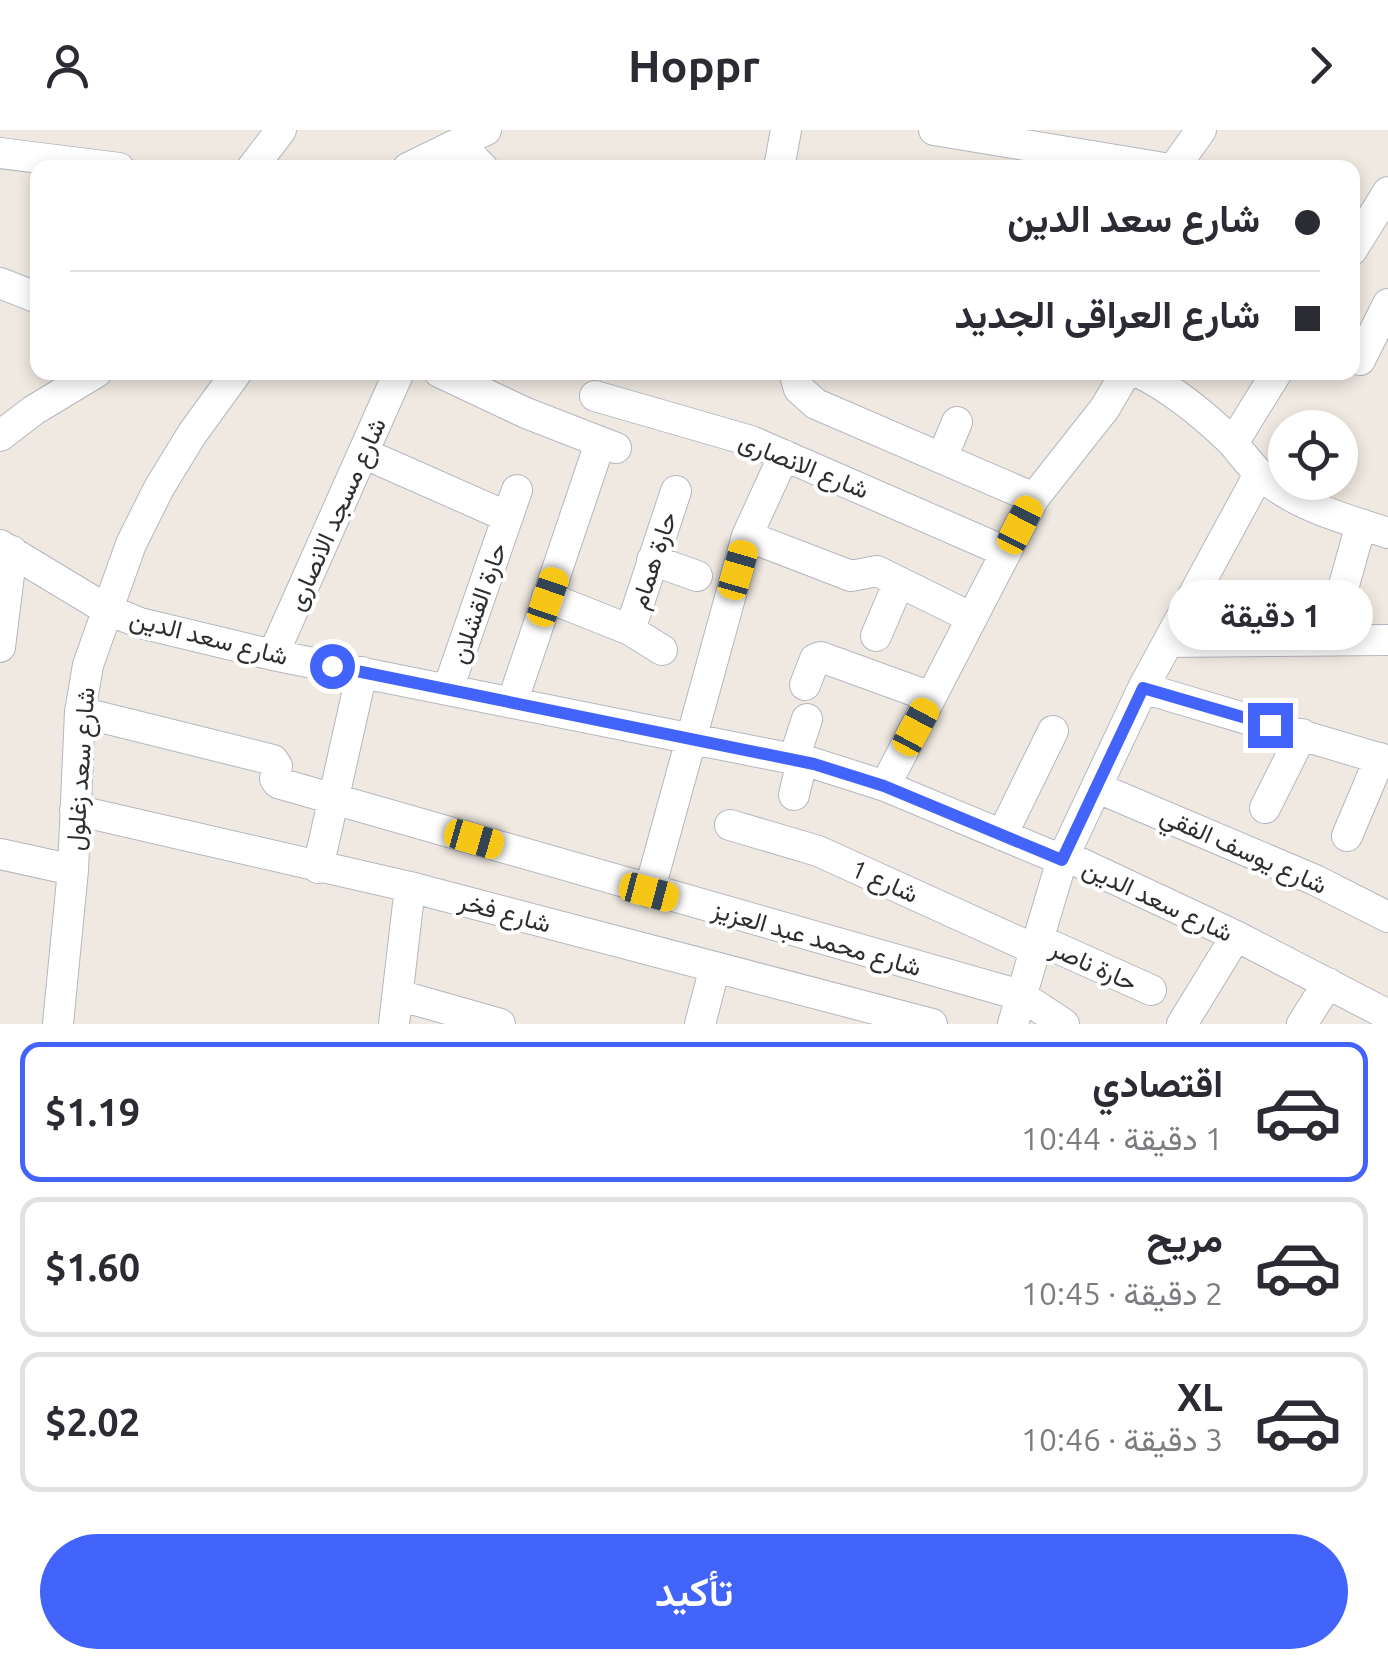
<!DOCTYPE html>
<html lang="ar">
<meta charset="utf-8">
<style>
body{margin:0;font-family:Ubuntu,Vazirmatn,sans-serif;background:#f2f2f3;color:#2b2b33;direction:rtl;height:100vh;display:flex;flex-direction:column;font-size:38px;white-space:nowrap}
*{box-sizing:border-box;margin:0}
p{font-size:32px;color:#7c7c81}
.icon{flex:none;width:55px;height:55px;fill:none;stroke:currentColor;stroke-width:2;stroke-linecap:round;stroke-linejoin:round}
.map{position:relative;height:894px;overflow:hidden;direction:ltr}
.side{display:flex;flex-direction:column;background:#fff;flex:1}
.side>*{flex:none}
.banner{position:absolute;left:30px;top:30px;width:1330px;height:220px;border-radius:20px;box-shadow:0 5px 15px #0003;direction:rtl;display:grid;align-content:center;height:220px;padding:0 40px;background:#fff}
.controls{position:absolute;left:1268px;top:280px;display:grid;gap:20px}
.controls a{display:grid;place-items:center;width:90px;height:90px;border-radius:50%;background:#fff;box-shadow:0 5px 15px #0003;font-size:50px}
.end{position:absolute;width:45px;height:45px;margin:-22px;border:12px solid #4264fb;background:#fff;box-shadow:0 0 0 5px #fff}
.from{border-radius:50%}
.bubble{position:absolute;height:70px;border-radius:35px;background:#fff;box-shadow:0 5px 15px #0003;font-size:32px;font-weight:600;line-height:70px;text-align:center;direction:rtl}
.car{position:absolute;width:30px;height:60px;margin:-30px -15px;border-radius:12px;box-shadow:0 0 8px 2px #0007;background:linear-gradient(#f5c518 24%,#345 0 40%,#f5c518 0 76%,#345 0 86%,#f5c518 0)}
.banner b{display:flex;align-items:center;gap:35px;height:95px;font-size:38px}
.banner b+b{border-top:2px solid #e1e1e2}
.banner i{width:25px;height:25px;background:#2b2b33}
ul{padding:18px 0 0;list-style:none}
li{display:flex;align-items:center;gap:30px;height:140px;margin:0 20px 15px;padding:0 20px;border:5px solid #e1e1e2;border-radius:20px}
li div{flex:1}
li b{display:block;font-size:38px}
li em{font-style:normal;font-weight:600}
li.current{border-color:#4264fb}
li>.icon{width:90px;height:90px;stroke-width:1.5}
.action{display:flex;gap:20px;margin-top:auto;padding:20px 40px}
.action a{flex:1;height:115px;border-radius:60px;background:#4264fb;color:#fff;font-size:40px;font-weight:600;line-height:115px;text-align:center}
header{display:flex;justify-content:space-between;align-items:center;height:130px;padding:0 40px;background:#fff;font-size:45px;font-weight:600}
.map>svg:first-child{display:block}
</style>
<header><svg class="icon" aria-label="forward" viewBox="0 0 24 24"><path d="M9 5l7 7-7 7"/></svg>Hoppr<svg class="icon" aria-label="person" viewBox="0 0 24 24"><circle cx="12" cy="8" r="4"/><path d="M4 21q1-7 8-7t8 7"/></svg></header>
<div class="map">
<svg width="1388" height="894" viewBox="0 0 1388 894">
<rect width="100%" height="100%" fill="#efe9e1"/>
<g fill="none" stroke-linecap="round" stroke-linejoin="round">
<!-- minor casing -->
<g stroke="#b4b7c1" stroke-width="32">
<path id="minor" d="M934 0 1164 38
M459 14 483 38
M0 23 119 38
M252 38 281 0
M408 38 486 0
M779 38 786 0
M1174 38 1201 0
M1352 120 1388 62
M0 153 38 168
M1360 230 1388 174
M439 242 526 283 616 318
M794 242 799 259 816 274 1034 368
M1138 242C1173 259 1203 284 1231 311 1241 322 1250 336 1262 346 1298 377 1343 388 1388 403
M595 266 751 311 1006 422
M0 306 34 280 97 242
M1233 313 1277 242
M363 323 508 387
M942 328 957 292
M747 406 851 446 877 441 972 488
M0 415 106 479 140 493 273 525 813 633 885 656 1062 730H1074L1236 806 1388 885
M652 430 697 446
M547 467 630 500 662 520
M1271 473 1332 480 1338 477 1361 394
M630 500 676 361
M876 506 899 452
M1168 512 1388 510
M0 517 12 421
M273 525 399 242
M805 555 815 529 821 527 931 567
M1143 558 1388 631
M448 559 517 360
M512 573 600 313
M80 582 273 630 277 636 275 649 278 653 1020 865 1064 894
M794 629 807 589
M885 656 1034 368 1105 278 1126 242
M1098 658 1315 750 1388 787
M794 665 802 631
M1265 678 1302 604
M75 680 410 757 932 894
M730 695 818 721 1034 819
M1002 705 1053 601
M1347 706 1380 628
M0 724 73 740
M318 738 362 542
M649 762 747 406 784 325
M1037 809 1151 860
M398 865 500 894
M58 894 73 740 80 582 88 535 131 414 159 358 192 304 237 242
M394 894 410 757
M700 894 715 837
M1013 894 1062 730 1143 558 1259 344
M1182 894 1236 806
M1302 894 1328 853"/>
</g>
<!-- minor -->
<use href="#minor" stroke="#fff" stroke-width="30"/>
</g>
<g fill="none" stroke-linecap="round" stroke-linejoin="round">
<!-- route -->
<path stroke="#4264fb" stroke-width="12" d="M332 536 814 634 884 656 1062 730 1143 558 1270 595"/>
</g>
<g text-anchor="middle" stroke-width="8" stroke-linejoin="round" paint-order="stroke">
<!-- street labels -->
<g font-size="25" fill="#2e2e2e" stroke="#fff">
<text transform="translate(804 335) rotate(22)" y="9">شارع الانصارى</text>
<text transform="translate(336 384) rotate(-66)" y="9">شارع مسجد الانصارى</text>
<text transform="translate(653 430) rotate(-72)" y="9">حارة همام</text>
<text transform="translate(478 473) rotate(-71)" y="9">حارة القشلان</text>
<text transform="translate(209 507) rotate(14)" y="9">شارع سعد الدين</text>
<text transform="translate(80 639) rotate(-86)" y="9">شارع سعد زغلول</text>
<text transform="translate(1244 720) rotate(24)" y="9">شارع يوسف الفقي</text>
<text transform="translate(885 751) rotate(24)" y="9">شارع 1</text>
<text transform="translate(1158 770) rotate(25)" y="9">شارع سعد الدين</text>
<text transform="translate(505 782) rotate(15)" y="9">شارع فخر</text>
<text transform="translate(817 808) rotate(16)" y="9">شارع محمد عبد العزيز</text>
<text transform="translate(1094 835) rotate(24)" y="9">حارة ناصر</text>
</g>
</g>
</svg>
<div class="controls">
<a><svg class="icon" aria-label="locate" viewBox="0 0 24 24"><circle cx="12" cy="12" r="6"/><path d="M12 2v4M12 18v4M2 12h4M18 12h4"/></svg></a>
</div>
<i class="end from" style="left:332px;top:536px"></i>
<i class="end" style="left:1270px;top:595px"></i>
<div class="bubble" style="left:1168px;top:450px;width:205px">1 دقيقة</div>
<i class="car" style="left:1020px;top:395px;rotate:27deg"></i>
<i class="car" style="left:738px;top:440px;rotate:16deg"></i>
<i class="car" style="left:548px;top:467px;rotate:19deg"></i>
<i class="car" style="left:916px;top:597px;rotate:28deg"></i>
<i class="car" style="left:474px;top:709px;rotate:106deg"></i>
<i class="car" style="left:649px;top:762px;rotate:105deg"></i>
<div class="banner">
<b><i class="from"></i>شارع سعد الدين</b>
<b><i></i>شارع العراقى الجديد</b>
</div>
</div>
<section class="side">
<ul>
<li class="current"><svg class="icon" aria-label="car" viewBox="0 0 24 24"><path d="M5 17H2v-5l4-1 3-4h7l3 4 3 1v5h-3M9 17h6M6 11h13"/><circle cx="7" cy="17" r="2"/><circle cx="17" cy="17" r="2"/></svg><div><b>اقتصادي</b><p>1 دقيقة · 10:44</p></div><em>$1.19</em></li>
<li><svg class="icon" aria-label="car" viewBox="0 0 24 24"><path d="M5 17H2v-5l4-1 3-4h7l3 4 3 1v5h-3M9 17h6M6 11h13"/><circle cx="7" cy="17" r="2"/><circle cx="17" cy="17" r="2"/></svg><div><b>مريح</b><p>2 دقيقة · 10:45</p></div><em>$1.60</em></li>
<li><svg class="icon" aria-label="car" viewBox="0 0 24 24"><path d="M5 17H2v-5l4-1 3-4h7l3 4 3 1v5h-3M9 17h6M6 11h13"/><circle cx="7" cy="17" r="2"/><circle cx="17" cy="17" r="2"/></svg><div><b>XL</b><p>3 دقيقة · 10:46</p></div><em>$2.02</em></li>
</ul>
<div class="action"><a>تأكيد</a></div>
</section>
